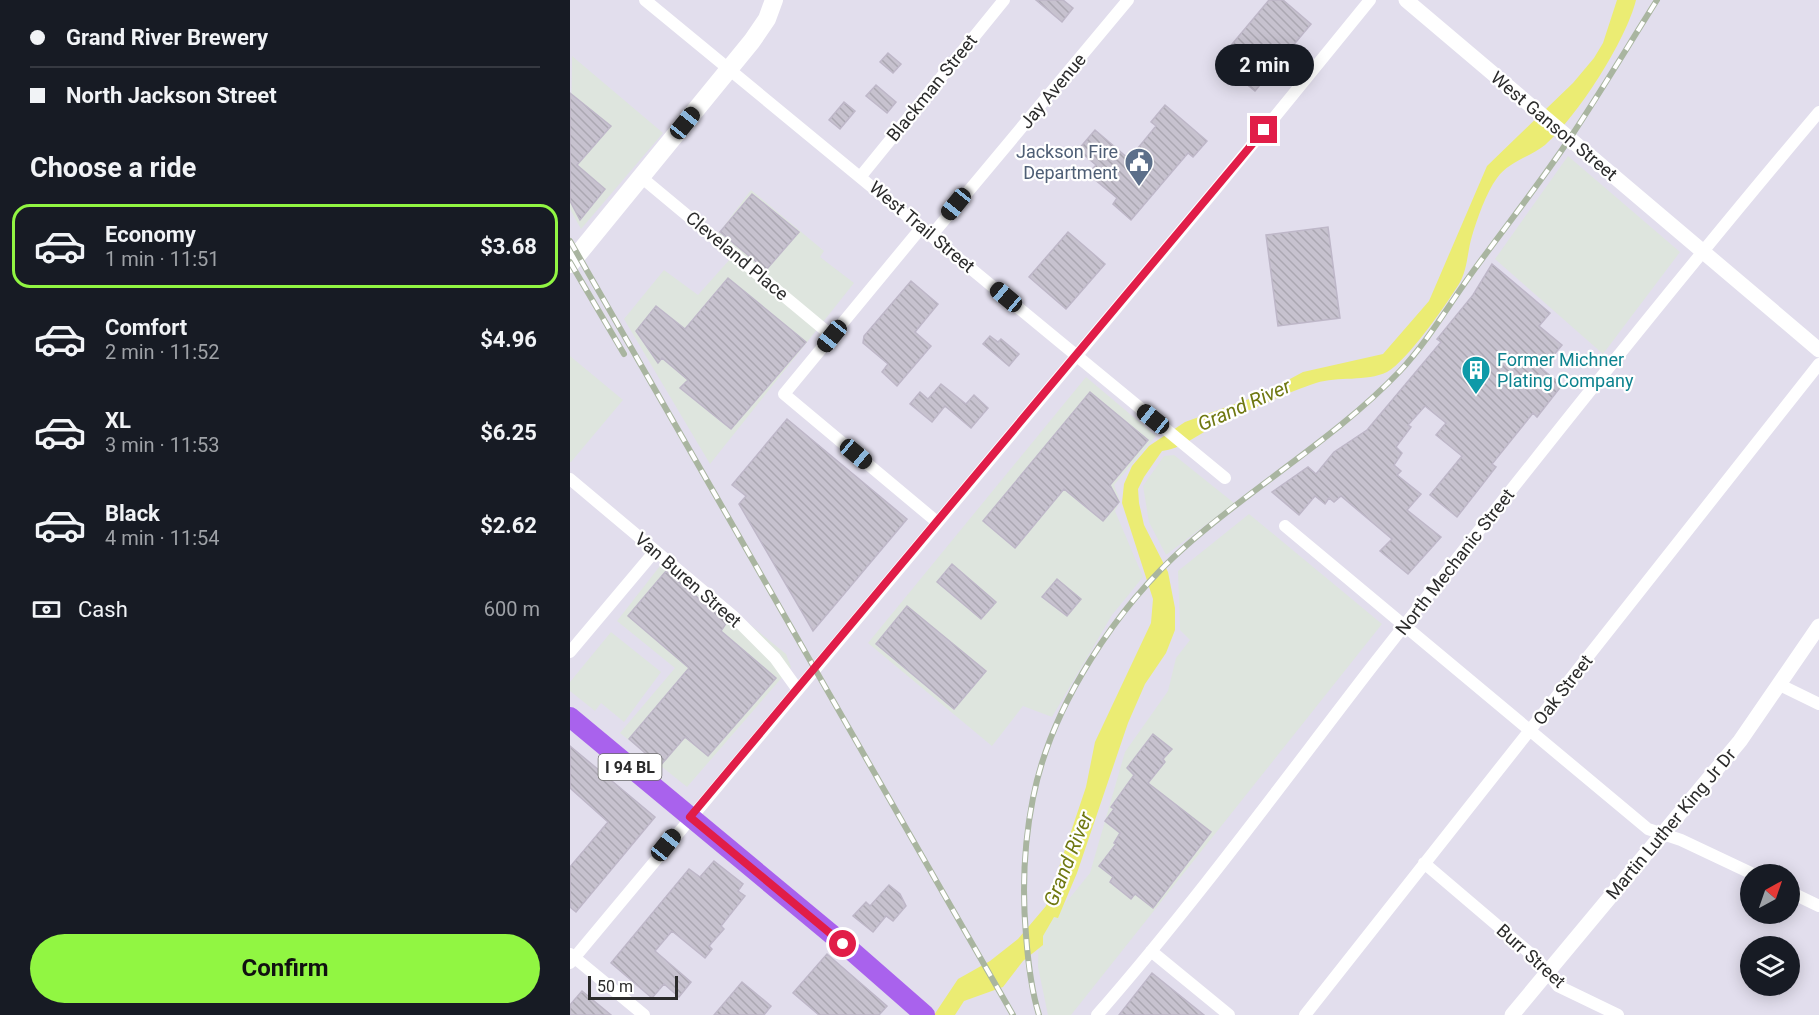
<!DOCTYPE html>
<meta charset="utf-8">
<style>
body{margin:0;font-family:Roboto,sans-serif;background:#20242c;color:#f1f3f6;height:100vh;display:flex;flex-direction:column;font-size:22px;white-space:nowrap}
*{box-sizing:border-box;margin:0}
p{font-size:20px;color:#9ea1a6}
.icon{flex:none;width:33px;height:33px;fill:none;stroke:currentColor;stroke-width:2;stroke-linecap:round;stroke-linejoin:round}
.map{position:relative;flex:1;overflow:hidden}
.side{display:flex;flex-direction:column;background:#171b24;width:570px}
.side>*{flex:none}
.hud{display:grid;align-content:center;height:132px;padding:0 30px;background:#171b24}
.needle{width:39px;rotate:40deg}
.buttons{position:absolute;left:1170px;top:864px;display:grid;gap:12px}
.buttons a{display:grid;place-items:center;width:60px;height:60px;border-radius:50%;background:#171b24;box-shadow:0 3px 15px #0003;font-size:30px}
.scale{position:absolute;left:18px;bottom:15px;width:90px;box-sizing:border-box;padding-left:6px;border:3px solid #2b2b2b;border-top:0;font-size:16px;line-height:21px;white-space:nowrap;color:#2b2b2b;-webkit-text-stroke:4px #fff;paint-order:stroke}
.end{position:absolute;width:27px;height:27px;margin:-14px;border:8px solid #e11d48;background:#fff;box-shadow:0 0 0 3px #fff}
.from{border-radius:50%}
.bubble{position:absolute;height:42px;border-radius:21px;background:#171b24;box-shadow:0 3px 15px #0003;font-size:20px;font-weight:700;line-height:42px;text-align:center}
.car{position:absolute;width:18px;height:36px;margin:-18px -9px;border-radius:8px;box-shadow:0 0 4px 2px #0007;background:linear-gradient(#222 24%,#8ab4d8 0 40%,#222 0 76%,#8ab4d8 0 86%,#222 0)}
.hud b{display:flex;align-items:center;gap:21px;height:57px;font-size:22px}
.hud b+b{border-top:2px solid #363941}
.hud i{width:15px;height:15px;background:#f1f3f6}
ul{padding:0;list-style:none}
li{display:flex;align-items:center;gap:18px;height:84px;margin:0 12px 9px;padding:0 18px;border:3px solid transparent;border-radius:18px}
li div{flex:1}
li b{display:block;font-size:22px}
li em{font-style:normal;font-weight:700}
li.on{border-color:#91f642}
li>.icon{width:54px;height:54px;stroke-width:1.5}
h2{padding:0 30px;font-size:27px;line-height:72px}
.pay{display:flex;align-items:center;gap:15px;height:66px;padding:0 30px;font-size:22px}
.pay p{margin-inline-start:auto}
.action{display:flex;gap:12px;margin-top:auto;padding:12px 30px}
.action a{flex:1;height:69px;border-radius:36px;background:#91f642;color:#111;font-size:24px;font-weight:700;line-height:69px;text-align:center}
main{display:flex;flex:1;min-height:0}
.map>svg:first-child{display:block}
</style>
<main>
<section class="side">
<div class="hud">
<b><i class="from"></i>Grand River Brewery</b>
<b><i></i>North Jackson Street</b>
</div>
<h2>Choose a ride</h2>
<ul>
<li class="on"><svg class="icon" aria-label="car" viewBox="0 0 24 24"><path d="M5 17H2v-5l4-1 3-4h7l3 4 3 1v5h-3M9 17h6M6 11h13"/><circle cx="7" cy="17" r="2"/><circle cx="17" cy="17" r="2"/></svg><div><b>Economy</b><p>1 min · 11:51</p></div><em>$3.68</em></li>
<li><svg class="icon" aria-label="car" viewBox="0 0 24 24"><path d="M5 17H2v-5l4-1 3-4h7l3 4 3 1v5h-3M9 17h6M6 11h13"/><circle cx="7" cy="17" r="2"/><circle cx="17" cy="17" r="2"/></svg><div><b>Comfort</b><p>2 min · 11:52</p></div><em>$4.96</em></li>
<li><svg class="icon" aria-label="car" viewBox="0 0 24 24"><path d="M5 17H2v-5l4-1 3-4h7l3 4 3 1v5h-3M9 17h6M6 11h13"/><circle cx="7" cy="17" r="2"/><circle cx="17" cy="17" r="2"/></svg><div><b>XL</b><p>3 min · 11:53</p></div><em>$6.25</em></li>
<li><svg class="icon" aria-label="car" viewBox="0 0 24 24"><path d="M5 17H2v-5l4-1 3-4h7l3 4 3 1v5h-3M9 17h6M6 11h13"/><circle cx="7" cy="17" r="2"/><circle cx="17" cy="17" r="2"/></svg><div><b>Black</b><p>4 min · 11:54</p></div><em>$2.62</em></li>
</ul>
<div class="pay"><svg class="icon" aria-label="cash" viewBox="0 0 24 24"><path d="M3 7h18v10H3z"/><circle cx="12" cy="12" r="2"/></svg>Cash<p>600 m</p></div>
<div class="action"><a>Confirm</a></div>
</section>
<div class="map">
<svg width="1249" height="1015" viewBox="0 0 1249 1015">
<defs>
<pattern id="building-back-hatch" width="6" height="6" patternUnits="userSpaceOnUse" patternTransform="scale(1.5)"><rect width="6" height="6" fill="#c7c2cf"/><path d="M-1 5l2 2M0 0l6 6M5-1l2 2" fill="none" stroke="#aba7b2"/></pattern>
</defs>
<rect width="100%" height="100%" fill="#e2deed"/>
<!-- industrial -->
<path fill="#dee5de" d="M2 56 93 133 11 229 0 209Z
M998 156 1110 252 1033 354 925 259Z
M181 190 254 251 250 257 284 283 140 464 54 319 94 270 128 295 161 258 143 241Z
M0 356 53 400 1 462H0Z
M516 377 586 436 544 485 550 501 545 511 573 577 542 615 482 717 453 706 422 746 298 643Z
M604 455 664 503 596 555 579 522 573 486 594 456Z
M679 514 812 624 501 1015H478L468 967 469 936 520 873 555 752 598 691 606 658 620 640 610 630 608 571Z
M97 557 216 654 221 667 117 787 50 733 105 668 47 621Z
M41 632 91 672 54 722 31 703 25 711 0 691V682Z"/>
<!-- water -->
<path fill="#ebec73" d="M1047 0H1066C1056 41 1007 117 975 145 960 157 939 161 927 178 916 193 907 219 902 236 897 252 898 269 889 284 876 305 837 361 817 372 796 382 768 376 746 383 715 393 671 414 641 428 626 436 610 449 592 451L574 477 568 489 569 503 574 525 598 572 605 608V630L596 653 575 684 558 723 507 873 488 918 484 917 473 936V945L453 961 433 987 394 1001 385 1015H364L388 979 420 961 448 939 476 906 516 787 525 742 581 623 583 599 552 503 554 484 562 466 579 446 615 422 690 395 733 372 813 354 859 301 917 166 1003 83 1024 58 1033 43Z"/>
<!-- building -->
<path fill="url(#building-back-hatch)" stroke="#beb7c8" stroke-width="1.5" d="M466 0H493L503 8 492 22Z
M699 0H713L741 24 685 91 648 61Z
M318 53 331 64 323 73 310 62Z
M306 85 326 102 317 113 296 96Z
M0 93 41 126 7 165 35 189 10 220 0 201Z
M274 102 285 111 270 129 259 120Z
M595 105 637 141 623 157 618 153 561 220 543 204 547 198 518 174 526 165 508 150 525 130 559 159 586 126 581 122Z
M182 194 229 232 196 270 150 232Z
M758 227 770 318 708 326 696 235Z
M498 232 535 264 496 309 459 277Z
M922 264 980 313 969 326 992 345 972 369 992 385 967 417 963 413 922 464 926 467 887 517 860 495 892 456 866 435 876 423 855 406 838 425 841 427 826 447 832 453 824 465 831 471 827 475 851 494 837 510 871 537 838 574 810 551 822 539 771 496 764 502 759 498 755 504 745 496 729 515 702 492 738 467 746 474 764 452 797 430 871 342 867 339 903 295Z
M158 278 236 342 161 429 110 388 118 380 92 358 88 363 66 331 86 306 115 329Z
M341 281 368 304 345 332 361 346 327 386 312 372 318 364 293 343 294 336Z
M420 336 428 342 431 339 449 354 439 366 413 344Z
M371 384 396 404 404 395 418 408 401 428 375 406 362 422 340 404 350 392 358 399Z
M520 392 578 440 540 485 549 502 533 521 494 489 445 548 413 521Z
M217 419 337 519 243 631 169 504 176 496 162 485Z
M382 564 426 602 411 619 367 582Z
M96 571 157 622 151 631 206 678 138 756 115 737 90 766 59 739 119 668 58 616Z
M487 579 511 599 497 616 472 597Z
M337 606 416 671 384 709 306 644Z
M583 734 602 749 593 759 595 762 578 783 641 832 583 908 565 894 561 899 540 882 543 877 529 866 546 844 544 843 550 833 535 821 544 809 541 807 564 775 557 768Z
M0 746 85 817 6 912 0 907V867L38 822 0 788Z
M144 861 173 884 168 891 175 896 151 926 154 929 139 946 142 949 135 958 102 931 85 951 121 982 109 997 94 984 82 998 41 963 119 869 130 877Z
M319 885 330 894 336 906 323 921 316 916 303 932 283 916 296 902 300 906Z
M257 954 317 1006 309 1015H249L223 993Z
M582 973 634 1015H549Z
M172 982 201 1006 194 1015H144Z
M12 991 41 1015H0V1005Z"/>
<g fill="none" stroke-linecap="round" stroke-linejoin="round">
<!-- minor -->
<path stroke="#fff" stroke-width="12" d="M75 0 655 478
M291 176 434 0
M71 177 262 336
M351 228 214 394 367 522
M361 236 558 0
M0 479 163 616 205 658 228 690
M715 526 1078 829 1111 840 1183 874
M0 652 85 551
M1208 684 1249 704
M854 863 968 960 988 986 1048 1015
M1220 892 1249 906
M581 951 659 1015
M0 954 74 1015
M0 963 650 184 800 0
M527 1015C625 903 713 782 804 664 950 478 1096 293 1249 112
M735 1015 1249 364"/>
<!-- tertiary -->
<path stroke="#fff" stroke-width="15" d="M836 0 1249 350
M942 1015 1170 741 1249 626"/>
<!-- secondary -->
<path stroke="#fff" stroke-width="18" d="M0 264 182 41 197 19 204 0"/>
<!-- primary -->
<path stroke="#a962ed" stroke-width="20" d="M0 717 283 952 355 1015"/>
<!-- rail casing -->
<g stroke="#a9b5a0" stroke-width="6">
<path id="rail" d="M0 241 443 1015
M0 262 54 354
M469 1015C461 989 458 962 456 935 452 889 454 843 463 798 481 706 547 606 617 545 686 484 766 438 830 371 858 341 880 303 904 270 936 226 970 183 1000 138 1030 93 1058 46 1087 0"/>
</g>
<!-- rail -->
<use href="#rail" stroke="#fff" stroke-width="4" stroke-dasharray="11" stroke-linecap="butt"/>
</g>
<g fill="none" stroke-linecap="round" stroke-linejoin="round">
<!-- route -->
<path stroke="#e11d48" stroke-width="8" d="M273 944 120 817 694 130"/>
</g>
<!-- icons -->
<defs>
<g id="civic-pin" transform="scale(1.5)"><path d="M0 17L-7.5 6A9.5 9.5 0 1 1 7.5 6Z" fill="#5c6f8a" stroke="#fff"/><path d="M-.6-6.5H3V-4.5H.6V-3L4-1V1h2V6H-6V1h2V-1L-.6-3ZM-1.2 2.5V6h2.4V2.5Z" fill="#fff"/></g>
<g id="building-pin" transform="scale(1.5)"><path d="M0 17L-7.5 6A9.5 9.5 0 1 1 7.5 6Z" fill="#0f9aa8" stroke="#fff"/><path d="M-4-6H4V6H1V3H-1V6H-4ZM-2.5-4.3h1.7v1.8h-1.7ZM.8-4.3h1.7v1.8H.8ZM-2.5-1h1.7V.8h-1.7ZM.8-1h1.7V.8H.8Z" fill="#fff"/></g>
</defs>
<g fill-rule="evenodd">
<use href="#civic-pin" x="569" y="162"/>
<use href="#building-pin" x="906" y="370"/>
</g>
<g text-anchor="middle" stroke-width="4.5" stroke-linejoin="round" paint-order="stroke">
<!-- shield labels -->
<rect fill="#fff" stroke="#6b6b6b" stroke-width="1.5" x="28.5" y="754" width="63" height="26" rx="4.5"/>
<g font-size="16" font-weight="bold" fill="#2b2b2b">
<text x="60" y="773">I 94 BL</text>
</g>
<!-- street labels -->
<g font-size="18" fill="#2b2b2b" stroke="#fff">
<text transform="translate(362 88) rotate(-51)" y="6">Blackman Street</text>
<text transform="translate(483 91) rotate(-50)" y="6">Jay Avenue</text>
<text transform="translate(984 126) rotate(40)" y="6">West Ganson Street</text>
<text transform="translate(352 227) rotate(40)" y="6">West Trail Street</text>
<text transform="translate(167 256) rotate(40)" y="6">Cleveland Place</text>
<text transform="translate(885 562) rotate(-52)" y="6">North Mechanic Street</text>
<text transform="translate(118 580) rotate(41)" y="6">Van Buren Street</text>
<text transform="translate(993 690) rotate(-52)" y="6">Oak Street</text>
<text transform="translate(1101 824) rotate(-50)" y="6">Martin Luther King Jr Dr</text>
<text transform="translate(961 956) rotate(42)" y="6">Burr Street</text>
</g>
<!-- service labels -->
<g font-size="18" fill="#4e5e75" stroke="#fff" text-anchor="end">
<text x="548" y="158">Jackson Fire<tspan x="548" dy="21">Department</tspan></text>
</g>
<!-- culture labels -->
<g font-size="18" fill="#0d838f" stroke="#fff" text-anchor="start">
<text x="927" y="366">Former Michner<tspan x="927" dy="21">Plating Company</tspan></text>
</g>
<!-- water labels -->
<g font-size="20" font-style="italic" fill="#6f7811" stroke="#fff">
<text transform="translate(674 405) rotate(-24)" y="7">Grand River</text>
<text transform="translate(498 859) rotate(-68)" y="7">Grand River</text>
</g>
</g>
</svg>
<div class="buttons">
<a><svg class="needle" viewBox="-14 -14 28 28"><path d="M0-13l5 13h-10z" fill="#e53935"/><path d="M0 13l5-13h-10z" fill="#9ea1a6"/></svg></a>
<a><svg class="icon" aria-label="layers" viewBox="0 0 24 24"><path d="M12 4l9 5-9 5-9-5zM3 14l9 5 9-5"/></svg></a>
</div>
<div class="scale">50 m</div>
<i class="end from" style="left:273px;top:944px"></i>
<i class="end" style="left:694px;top:130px"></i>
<div class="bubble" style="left:645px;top:44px;width:99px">2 min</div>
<i class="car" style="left:115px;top:123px;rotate:39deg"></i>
<i class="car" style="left:386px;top:204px;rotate:219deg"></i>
<i class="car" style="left:436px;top:297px;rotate:310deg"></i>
<i class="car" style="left:262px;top:336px;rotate:219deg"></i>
<i class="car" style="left:583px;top:419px;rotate:309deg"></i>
<i class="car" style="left:286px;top:454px;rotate:130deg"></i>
<i class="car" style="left:96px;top:845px;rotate:39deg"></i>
</div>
</main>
